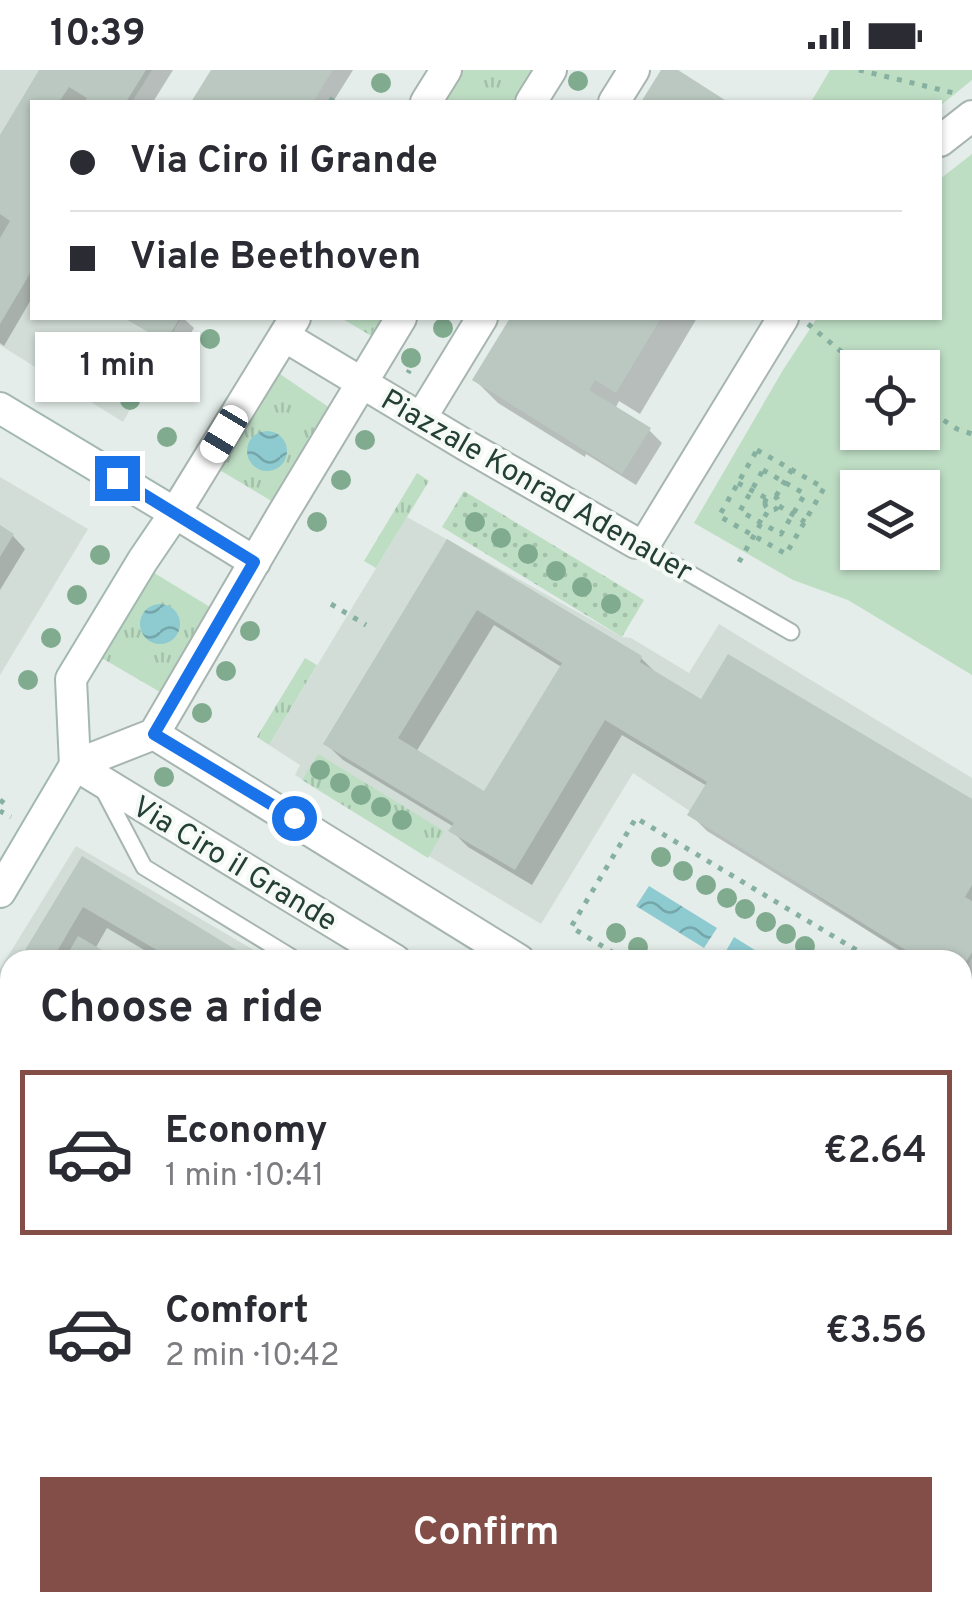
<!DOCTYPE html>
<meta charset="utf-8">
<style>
body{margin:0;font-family:Overpass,sans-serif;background:#f2f2f3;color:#2b2b33;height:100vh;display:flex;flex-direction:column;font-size:38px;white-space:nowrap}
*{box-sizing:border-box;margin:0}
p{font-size:32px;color:#7c7c81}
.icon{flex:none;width:55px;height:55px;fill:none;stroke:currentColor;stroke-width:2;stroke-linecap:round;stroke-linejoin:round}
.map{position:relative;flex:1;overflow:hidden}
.sheet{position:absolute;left:0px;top:880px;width:972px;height:662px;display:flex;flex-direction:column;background:#fff;border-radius:30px 30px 0 0;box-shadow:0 2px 8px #0004}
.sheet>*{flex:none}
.hud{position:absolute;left:30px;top:30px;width:912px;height:220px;border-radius:0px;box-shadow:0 2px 8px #0004;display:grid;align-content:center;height:220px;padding:0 40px;background:#fff}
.buttons{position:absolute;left:840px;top:280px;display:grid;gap:20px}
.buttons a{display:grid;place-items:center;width:100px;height:100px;border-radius:0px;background:#fff;box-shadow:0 2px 8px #0004;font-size:50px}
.end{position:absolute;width:45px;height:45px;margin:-22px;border:12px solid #1a73e8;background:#fff;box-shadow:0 0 0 5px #fff}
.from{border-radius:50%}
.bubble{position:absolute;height:70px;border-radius:0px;background:#fff;box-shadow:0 2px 8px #0004;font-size:32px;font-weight:600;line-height:70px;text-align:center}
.car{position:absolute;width:30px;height:60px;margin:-30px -15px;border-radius:12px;box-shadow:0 0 8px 2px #0007;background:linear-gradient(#fff 24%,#345 0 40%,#fff 0 76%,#345 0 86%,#fff 0)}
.hud b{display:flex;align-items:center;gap:35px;height:95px;font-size:38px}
.hud b+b{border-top:2px solid #e1e1e2}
.hud i{width:25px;height:25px;background:#2b2b33}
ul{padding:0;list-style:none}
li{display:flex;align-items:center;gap:30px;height:165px;margin:0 20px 15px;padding:0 20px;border:5px solid transparent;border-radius:0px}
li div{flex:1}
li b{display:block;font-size:38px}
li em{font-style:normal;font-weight:600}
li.active{border-color:#834e48}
li>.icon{width:90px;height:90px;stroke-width:1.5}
h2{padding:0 40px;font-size:45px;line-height:120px}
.button{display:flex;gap:20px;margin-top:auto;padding:20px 40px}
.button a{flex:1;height:115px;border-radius:0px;background:#834e48;color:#fff;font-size:40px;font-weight:600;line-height:115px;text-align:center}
.status{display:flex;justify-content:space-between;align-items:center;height:70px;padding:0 50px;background:#fff;direction:ltr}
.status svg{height:28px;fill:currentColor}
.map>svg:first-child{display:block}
</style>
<div class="status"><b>10:39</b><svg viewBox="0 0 49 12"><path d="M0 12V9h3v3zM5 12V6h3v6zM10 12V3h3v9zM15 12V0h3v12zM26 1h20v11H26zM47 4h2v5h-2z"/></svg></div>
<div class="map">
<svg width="972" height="1542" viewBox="0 0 972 1542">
<defs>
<pattern id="grass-tufts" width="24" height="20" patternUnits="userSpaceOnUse" patternTransform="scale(2.5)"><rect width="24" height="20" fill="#bedec4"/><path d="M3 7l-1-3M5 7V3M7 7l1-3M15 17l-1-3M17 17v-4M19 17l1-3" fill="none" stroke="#a3c0a9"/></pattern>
<pattern id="garden-dots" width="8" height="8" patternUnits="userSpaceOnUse" patternTransform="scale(2.5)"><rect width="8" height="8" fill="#bedec4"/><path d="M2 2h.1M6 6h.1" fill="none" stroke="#a3c0a9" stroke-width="1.8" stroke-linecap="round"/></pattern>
<pattern id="water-waves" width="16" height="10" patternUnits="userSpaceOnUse" patternTransform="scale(2.5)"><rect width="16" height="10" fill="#8ecbd1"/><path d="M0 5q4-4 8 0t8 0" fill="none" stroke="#74a6aa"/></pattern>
</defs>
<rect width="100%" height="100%" fill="#e4ede9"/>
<!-- built -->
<path fill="#d2ddd8" d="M0 0H152L132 32H32V248H181L123 352 0 275Z
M0 407 88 459 0 605Z
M407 447 622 567 631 568 689 603 719 554 972 708V888L963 904 962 890H912L633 703 541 854 295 705 300 695 269 675Z
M76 776 271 890H10V1532L224 1533 218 1542H0V899Z
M963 1341 972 1362V1542H572L578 1532H962Z"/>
<!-- grass -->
<path fill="url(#grass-tufts)" d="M459 0H539L519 32H439Z
M341 248H385L373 267Z
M277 302 330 338 273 432 218 399Z
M417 403 429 411 376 498 364 491Z
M151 501 210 537 160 622 100 587Z
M305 588 317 595 269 675 257 667Z
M318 684 444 761 428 788 302 710Z
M972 992V1085L963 1079V1008Z"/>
<!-- park -->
<path fill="#bedec4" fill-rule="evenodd" d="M830 0H972V10L940 36V32H811Z
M972 84V605L848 530 793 510 694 453 783 300 817 248H940V109ZM858 298H922V362H858ZM858 418H922V482H858Z"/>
<!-- garden -->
<path fill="url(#garden-dots)" d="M464 421 644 530 622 567 442 457Z"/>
<!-- water -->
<path fill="url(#water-waves)" d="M247 381a20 20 0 1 1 40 0a20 20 0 1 1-40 0Z
M140 554a20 20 0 1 1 40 0a20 20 0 1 1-40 0Z
M649 816 717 858 704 878 636 836Z
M734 867 771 890H726L722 888Z"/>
<!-- shadow -->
<path fill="#0003" fill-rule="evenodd" d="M43 0H173L153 32H32V228L4 276 0 273V70Z
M214 0H353L333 32H194Z
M126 248H183L194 258 186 271 175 265 169 274Z
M513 248H697L640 344 619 331 615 339 649 360 662 373 636 415 586 384 585 387 498 333 475 310Z
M0 458 13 466 25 479 0 520Z
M448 473 641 588 658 605 702 632 972 732V925L962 919V890H915L707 761 690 744 707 716 622 665 532 815 468 777 452 761 454 757 343 690 326 674ZM494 555 563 598 485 724 416 682Z
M83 790 249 890H161L107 858 95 879 114 890H22Z
M10 911V1019L0 1013V927Z
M10 1119V1354L0 1352V1136Z
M99 1532H246L241 1542H96Z
M740 1532H884L878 1542H734Z"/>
<!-- building -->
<path fill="#bac8c1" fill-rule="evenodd" d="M39 0H146L126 32H84L87 28 69 17 59 32H32V200L0 254V168L10 151 0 144V65Z
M211 0H333L313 32H191Z
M661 0H678L728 32H641Z
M124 248H180L165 272Z
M510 248H661L616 323 595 310 589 320 651 358 622 404 472 310Z
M0 455 14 464 0 487Z
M447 469 642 586 640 592 701 629 728 584 972 729V815L965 827 972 831V882L962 898V890H922L687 745 707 712 605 650 515 800 448 761 454 753 323 674ZM477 540 562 593 484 721 398 668Z
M82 786 253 890H174L83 837 52 890H19Z
M78 866 119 890H64Z
M10 906V958L0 975V922Z
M10 1114V1341L0 1337V1131Z
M96 1532H210L204 1542H93Z
M737 1532H858L852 1542H731Z"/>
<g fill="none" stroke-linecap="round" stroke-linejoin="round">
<!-- lane casing -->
<g stroke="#a7b5b0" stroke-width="19">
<path id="lane" d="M640 475 791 562
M103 719 144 797 296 890
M274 1532 290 1542
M351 1532 367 1542
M429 1532 445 1542
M501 1532 519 1542
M247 1542 253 1532"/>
</g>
<!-- street casing -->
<g stroke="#a7b5b0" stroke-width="34">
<path id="street" d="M426 32 446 0
M531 32 551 0
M614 32 634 0
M940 71 972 46
M284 266 467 376 636 473 644 472 648 469 783 248
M421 348 482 248
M255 492 175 443 295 248
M154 664 519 890
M75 695 154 664 282 445 401 248
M75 695 395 890
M962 1241 972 1254
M532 1542 538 1532"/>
</g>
<!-- secondary casing -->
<g stroke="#a3b9b0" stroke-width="34">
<path id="secondary" d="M0 338 175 443 143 490 71 609 75 695 0 822"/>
</g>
<!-- path -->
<path stroke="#86b0a0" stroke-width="5" stroke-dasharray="5 8" stroke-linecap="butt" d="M859 0 954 23
M330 32 334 26
M808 254 838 279 865 298
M408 291 413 294 408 303
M922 336 957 359 972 364
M757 380 824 418 786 484 719 446Z
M763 400 805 424 781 464 740 441Z
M738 413 766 428
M765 433a7 7 0 1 1 14 0a7 7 0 1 1-14 0Z
M776 426 792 399
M779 436 805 452
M739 492 769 439
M331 534 366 555
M0 730 4 733 0 741 11 747
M625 890 571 857 636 748 873 890
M962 947 972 931"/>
<!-- lane -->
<use href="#lane" stroke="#fff" stroke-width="15"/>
<!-- street -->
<use href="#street" stroke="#fff" stroke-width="30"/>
<!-- secondary -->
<use href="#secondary" stroke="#fff" stroke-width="30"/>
</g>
<!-- trees -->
<g fill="#80ab8f">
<circle cx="578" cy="11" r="10"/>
<circle cx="381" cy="13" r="10"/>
<circle cx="443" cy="258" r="10"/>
<circle cx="210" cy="269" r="10"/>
<circle cx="411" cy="288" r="10"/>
<circle cx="151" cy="296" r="10"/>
<circle cx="182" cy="320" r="10"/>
<circle cx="130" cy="330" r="10"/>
<circle cx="167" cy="367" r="10"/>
<circle cx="365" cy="370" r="10"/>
<circle cx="341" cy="410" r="10"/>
<circle cx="317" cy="452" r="10"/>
<circle cx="475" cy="452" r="10"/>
<circle cx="501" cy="468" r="10"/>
<circle cx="528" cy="484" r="10"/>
<circle cx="100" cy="485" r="10"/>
<circle cx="556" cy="501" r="10"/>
<circle cx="582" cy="517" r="10"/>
<circle cx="77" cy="525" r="10"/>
<circle cx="611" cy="534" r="10"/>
<circle cx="250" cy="561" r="10"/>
<circle cx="51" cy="568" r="10"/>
<circle cx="226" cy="601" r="10"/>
<circle cx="28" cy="610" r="10"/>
<circle cx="202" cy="643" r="10"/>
<circle cx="320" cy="700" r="10"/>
<circle cx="164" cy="707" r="10"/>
<circle cx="340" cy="713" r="10"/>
<circle cx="361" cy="725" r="10"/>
<circle cx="381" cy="737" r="10"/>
<circle cx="402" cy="750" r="10"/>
<circle cx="661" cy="787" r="10"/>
<circle cx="683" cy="801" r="10"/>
<circle cx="706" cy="815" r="10"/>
<circle cx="727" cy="828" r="10"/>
<circle cx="745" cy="839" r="10"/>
<circle cx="766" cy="852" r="10"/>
<circle cx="616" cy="863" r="10"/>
<circle cx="786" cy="864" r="10"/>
<circle cx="805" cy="876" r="10"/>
<circle cx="638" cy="877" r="10"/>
</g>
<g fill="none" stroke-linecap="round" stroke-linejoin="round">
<!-- route -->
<path stroke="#1a73e8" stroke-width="12" d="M117 408 254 492 154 664 294 748"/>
</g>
<g text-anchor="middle" stroke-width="8" stroke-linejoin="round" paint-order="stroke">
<!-- street labels -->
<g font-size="30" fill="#243f36" stroke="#f5faf7">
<text transform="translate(537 415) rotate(30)" y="10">Piazzale Konrad Adenauer</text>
<text transform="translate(235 793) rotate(31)" y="10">Via Ciro il Grande</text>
</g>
</g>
</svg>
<div class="buttons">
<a><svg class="icon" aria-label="locate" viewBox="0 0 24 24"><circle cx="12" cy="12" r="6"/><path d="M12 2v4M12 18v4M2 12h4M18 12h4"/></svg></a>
<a><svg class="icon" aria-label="layers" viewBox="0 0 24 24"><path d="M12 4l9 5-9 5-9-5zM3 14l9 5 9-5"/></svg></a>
</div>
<i class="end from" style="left:294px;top:748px"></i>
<i class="end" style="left:117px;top:408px"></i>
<div class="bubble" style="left:35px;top:262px;width:165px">1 min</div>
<i class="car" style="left:224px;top:364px;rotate:211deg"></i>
<div class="hud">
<b><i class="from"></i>Via Ciro il Grande</b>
<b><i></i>Viale Beethoven</b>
</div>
<section class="sheet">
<h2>Choose a ride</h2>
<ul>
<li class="active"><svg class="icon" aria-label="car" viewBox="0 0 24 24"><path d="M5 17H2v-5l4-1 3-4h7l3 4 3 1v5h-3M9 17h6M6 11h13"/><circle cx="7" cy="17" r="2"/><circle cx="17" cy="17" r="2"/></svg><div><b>Economy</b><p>1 min · 10:41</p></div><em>€2.64</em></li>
<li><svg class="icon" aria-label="car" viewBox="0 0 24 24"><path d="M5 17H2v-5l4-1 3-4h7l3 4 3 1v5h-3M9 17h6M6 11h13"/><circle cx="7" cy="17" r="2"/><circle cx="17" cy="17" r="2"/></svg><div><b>Comfort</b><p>2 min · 10:42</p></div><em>€3.56</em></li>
</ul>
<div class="button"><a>Confirm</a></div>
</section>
</div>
